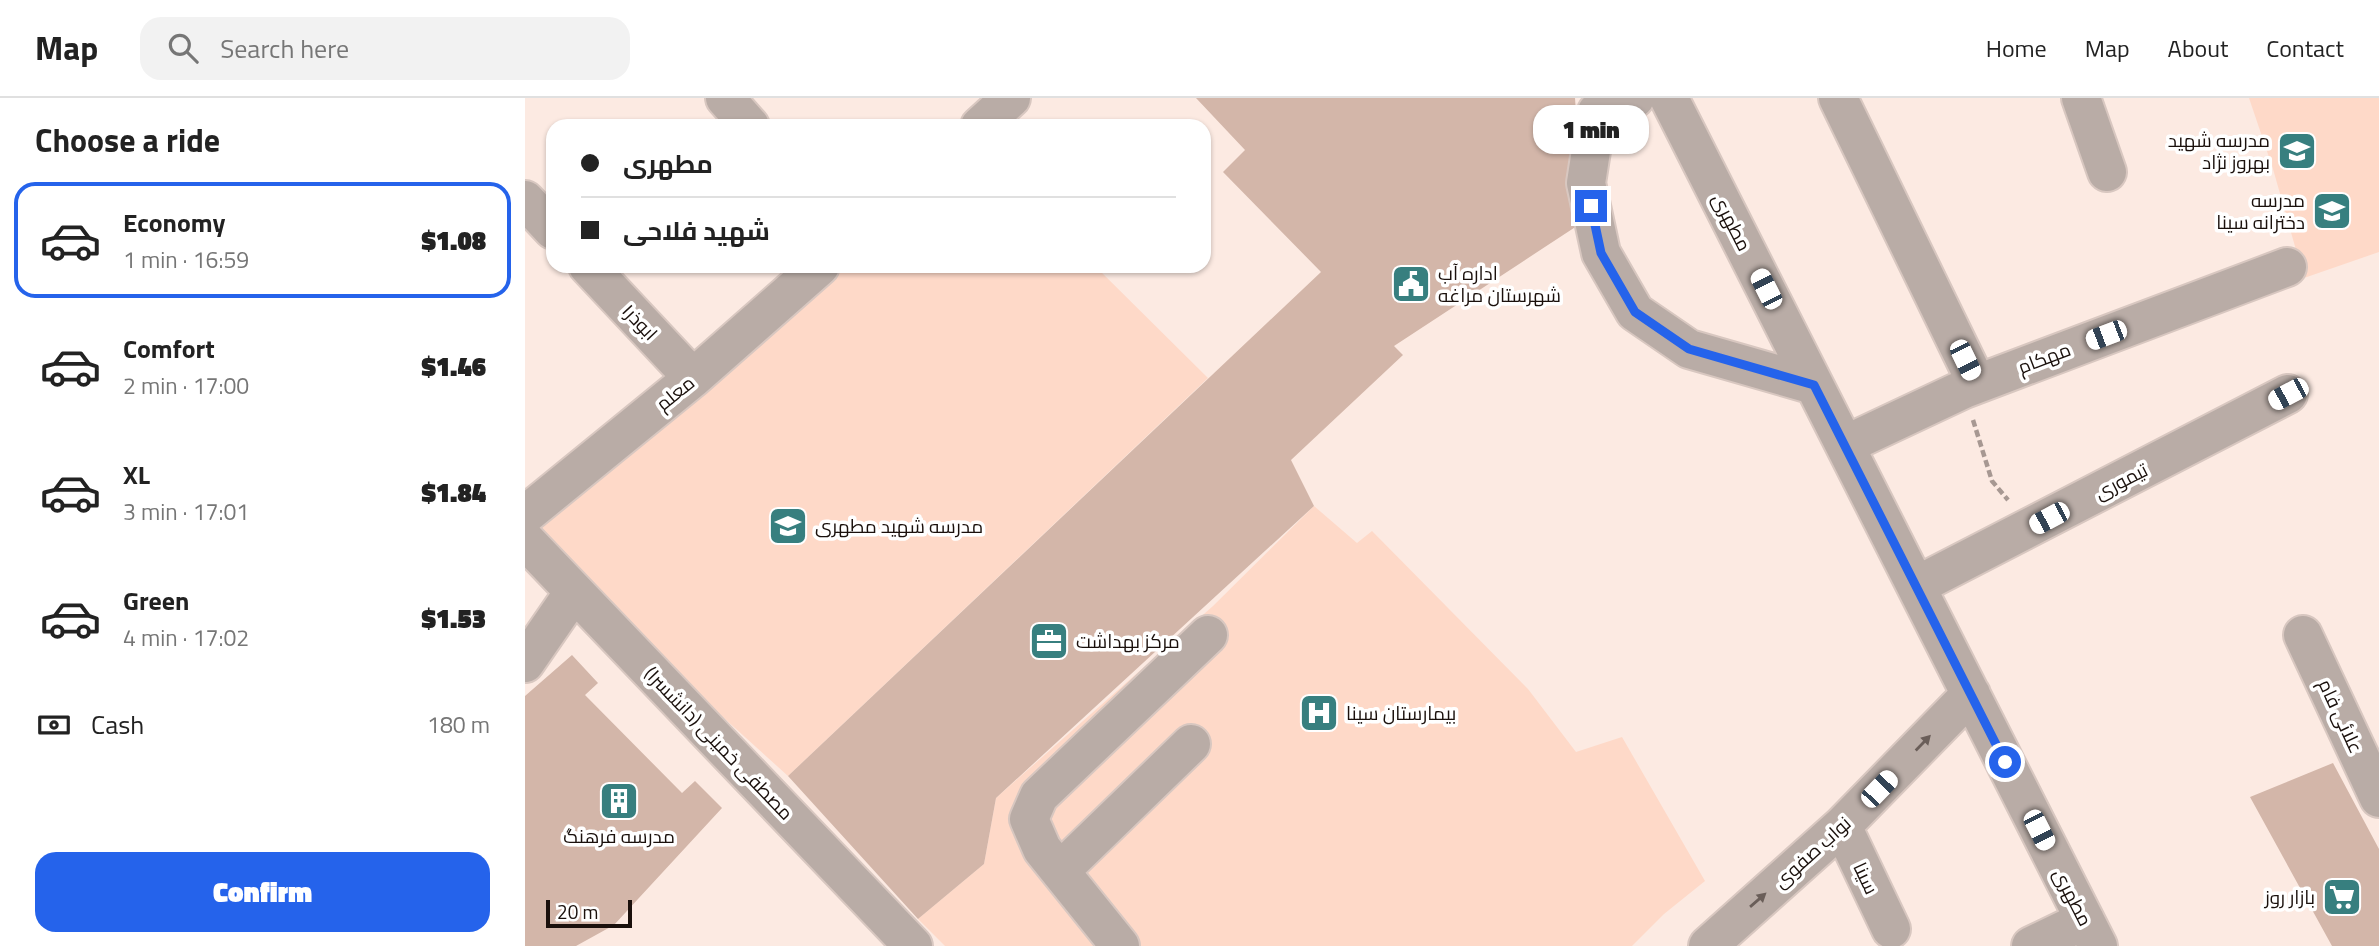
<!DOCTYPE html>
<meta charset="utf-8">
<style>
body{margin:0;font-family:"Titillium Web",Cairo,sans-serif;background:#f2f2f2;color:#222;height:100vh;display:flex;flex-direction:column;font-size:26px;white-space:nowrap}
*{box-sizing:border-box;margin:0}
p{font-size:23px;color:#767676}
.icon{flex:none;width:38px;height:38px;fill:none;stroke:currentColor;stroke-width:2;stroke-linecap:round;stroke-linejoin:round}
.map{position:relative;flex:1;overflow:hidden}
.sheet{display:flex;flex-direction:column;background:#fff;width:525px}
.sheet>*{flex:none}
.top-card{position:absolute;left:21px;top:21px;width:665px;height:154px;border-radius:21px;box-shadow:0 2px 5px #0004;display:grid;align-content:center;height:154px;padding:0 35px;background:#fff}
.scale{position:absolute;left:21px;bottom:18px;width:86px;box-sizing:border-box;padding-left:7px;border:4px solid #1a100c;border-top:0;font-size:19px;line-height:24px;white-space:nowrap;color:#1a100c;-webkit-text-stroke:5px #fff;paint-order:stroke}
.end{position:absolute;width:32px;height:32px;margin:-16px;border:9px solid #2563eb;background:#fff;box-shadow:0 0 0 4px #fff}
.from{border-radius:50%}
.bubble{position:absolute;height:49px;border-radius:21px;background:#fff;box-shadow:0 2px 5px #0004;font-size:23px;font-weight:800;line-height:49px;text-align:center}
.car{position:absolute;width:21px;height:42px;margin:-21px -10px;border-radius:9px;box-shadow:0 0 5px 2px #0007;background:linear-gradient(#fff 24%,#345 0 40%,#fff 0 76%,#345 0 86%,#fff 0)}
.top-card b{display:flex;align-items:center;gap:24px;height:66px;font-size:26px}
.top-card b+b{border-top:2px solid #e0e0e0}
.top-card i{width:18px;height:18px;background:#222}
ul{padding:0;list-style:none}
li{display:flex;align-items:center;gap:21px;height:116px;margin:0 14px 10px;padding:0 21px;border:4px solid transparent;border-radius:21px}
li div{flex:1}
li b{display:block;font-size:26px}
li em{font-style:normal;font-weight:800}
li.current{border-color:#2563eb}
li>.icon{width:63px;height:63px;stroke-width:1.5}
h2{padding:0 35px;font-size:32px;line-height:84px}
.pay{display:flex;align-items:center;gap:18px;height:77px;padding:0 35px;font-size:26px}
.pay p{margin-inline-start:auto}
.action{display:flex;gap:14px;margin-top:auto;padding:14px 35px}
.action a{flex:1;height:80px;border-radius:21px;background:#2563eb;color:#fff;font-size:28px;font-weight:800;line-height:80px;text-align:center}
header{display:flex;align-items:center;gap:42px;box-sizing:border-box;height:98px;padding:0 35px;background:#fff;border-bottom:2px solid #e0e0e0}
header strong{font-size:33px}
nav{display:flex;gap:38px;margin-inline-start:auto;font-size:24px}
.search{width:490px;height:63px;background:#f2f2f2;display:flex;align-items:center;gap:18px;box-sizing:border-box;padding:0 24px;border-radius:21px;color:#767676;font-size:26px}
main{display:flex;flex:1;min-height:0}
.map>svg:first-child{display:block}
</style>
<header>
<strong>Map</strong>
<div class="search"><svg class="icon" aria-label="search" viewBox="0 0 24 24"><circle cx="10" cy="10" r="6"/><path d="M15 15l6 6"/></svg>Search here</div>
<nav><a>Home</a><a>Map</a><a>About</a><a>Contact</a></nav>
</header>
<main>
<section class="sheet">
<h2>Choose a ride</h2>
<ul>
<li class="current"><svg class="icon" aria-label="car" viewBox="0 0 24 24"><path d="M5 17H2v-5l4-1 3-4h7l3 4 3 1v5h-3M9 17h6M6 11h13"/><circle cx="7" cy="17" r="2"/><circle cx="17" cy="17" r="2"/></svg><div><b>Economy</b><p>1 min · 16:59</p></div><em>$1.08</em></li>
<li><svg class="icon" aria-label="car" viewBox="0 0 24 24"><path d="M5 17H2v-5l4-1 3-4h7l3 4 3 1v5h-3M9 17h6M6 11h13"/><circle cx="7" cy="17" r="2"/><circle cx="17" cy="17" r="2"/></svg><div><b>Comfort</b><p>2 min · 17:00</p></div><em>$1.46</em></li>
<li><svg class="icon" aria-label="car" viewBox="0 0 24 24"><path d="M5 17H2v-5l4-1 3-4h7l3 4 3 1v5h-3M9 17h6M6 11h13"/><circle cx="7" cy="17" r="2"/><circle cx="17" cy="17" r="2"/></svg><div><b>XL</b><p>3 min · 17:01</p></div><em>$1.84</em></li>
<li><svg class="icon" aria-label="car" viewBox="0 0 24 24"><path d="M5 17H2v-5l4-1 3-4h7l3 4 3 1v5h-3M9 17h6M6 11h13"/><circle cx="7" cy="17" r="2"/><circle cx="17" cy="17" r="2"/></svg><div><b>Green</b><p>4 min · 17:02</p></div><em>$1.53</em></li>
</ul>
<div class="pay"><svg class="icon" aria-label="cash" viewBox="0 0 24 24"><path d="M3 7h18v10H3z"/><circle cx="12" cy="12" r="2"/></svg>Cash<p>180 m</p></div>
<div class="action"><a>Confirm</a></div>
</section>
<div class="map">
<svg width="1854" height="848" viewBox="0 0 1854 848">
<rect width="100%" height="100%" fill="#fceae2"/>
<!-- built -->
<path fill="#fed9c8" d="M1724 0H1854V154L1779 180 1748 71Z
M296 168H570L683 280 263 678 0 440Z
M789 408 832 445 847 433 1003 591 1051 654 1097 639 1180 783 1139 816 1107 848H420L393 821 459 766 471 700 688 508Z"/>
<!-- building -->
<path fill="#d3b6a9" d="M671 0H1050L1058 124 869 248 878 257 766 362 789 408 471 700 459 766 393 821 263 678 796 174 698 74 720 52Z
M47 557 73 585 60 597 157 695 170 683 197 710 89 827 51 848H0V598Z
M1808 665 1854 751V848H1807L1725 699Z"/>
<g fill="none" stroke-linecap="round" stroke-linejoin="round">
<!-- minor casing -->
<g stroke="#d8c7c0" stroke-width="42">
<path id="minor" d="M200 0 225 28
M1110 0 1072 14 1061 85 1076 155 1110 214 1164 251 1289 287
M1144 0 1573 848
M1313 0 1452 286
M1556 0 1582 74
M455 28 486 0
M0 102 28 132
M63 168 168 280
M1320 347 1439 291 1762 169
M0 417 168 280 295 168
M0 442 388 848
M1391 488 1763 296
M1778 537 1854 700
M0 565 49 494
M1317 728 1366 831
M535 773 666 646
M595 848 517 751 504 721 514 698 683 537
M1183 848 1317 728 1446 596
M1506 848 1560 822"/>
</g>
<!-- path -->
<path stroke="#a79892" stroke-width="4.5" stroke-dasharray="7 3.5" stroke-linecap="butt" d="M1448 322 1467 383 1483 402"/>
<!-- minor -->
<use href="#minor" stroke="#b9aca6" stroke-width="38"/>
</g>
<!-- one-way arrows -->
<defs><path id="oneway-solid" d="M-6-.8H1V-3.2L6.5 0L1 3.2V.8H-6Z" transform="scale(1.75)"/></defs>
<g fill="#6a5e59">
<use href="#oneway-solid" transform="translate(1398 645) rotate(-46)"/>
<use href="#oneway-solid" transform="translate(1233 802) rotate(-41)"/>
</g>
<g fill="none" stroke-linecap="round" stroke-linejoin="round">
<!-- route -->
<path stroke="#2563eb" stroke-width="9" d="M1066 108 1076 155 1110 214 1164 251 1289 287 1480 664"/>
</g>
<!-- icons -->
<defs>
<g id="school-square" transform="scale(2.0125)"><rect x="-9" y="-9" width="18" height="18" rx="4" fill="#377f7f" stroke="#fff"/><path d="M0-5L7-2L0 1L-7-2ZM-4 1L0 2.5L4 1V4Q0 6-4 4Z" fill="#fff"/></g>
<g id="civic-square" transform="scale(2.0125)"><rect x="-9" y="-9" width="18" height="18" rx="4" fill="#377f7f" stroke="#fff"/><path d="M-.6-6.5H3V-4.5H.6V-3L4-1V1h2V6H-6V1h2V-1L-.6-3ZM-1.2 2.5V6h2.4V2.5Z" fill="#fff"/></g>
<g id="office-square" transform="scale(2.0125)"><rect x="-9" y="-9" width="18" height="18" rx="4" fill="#377f7f" stroke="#fff"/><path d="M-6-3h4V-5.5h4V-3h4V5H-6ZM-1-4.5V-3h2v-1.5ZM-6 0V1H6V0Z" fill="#fff"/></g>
<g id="hospital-square" transform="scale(2.0125)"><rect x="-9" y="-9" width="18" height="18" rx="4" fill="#377f7f" stroke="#fff"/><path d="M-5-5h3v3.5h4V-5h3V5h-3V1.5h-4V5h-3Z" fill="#fff"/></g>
<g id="building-square" transform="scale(2.0125)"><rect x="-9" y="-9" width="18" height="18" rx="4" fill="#377f7f" stroke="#fff"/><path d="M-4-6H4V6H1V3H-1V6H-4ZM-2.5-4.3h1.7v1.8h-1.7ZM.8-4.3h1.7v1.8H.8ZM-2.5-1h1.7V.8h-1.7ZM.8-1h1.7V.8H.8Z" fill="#fff"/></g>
<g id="supermarket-square" transform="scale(2.0125)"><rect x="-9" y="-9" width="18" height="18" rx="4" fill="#377f7f" stroke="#fff"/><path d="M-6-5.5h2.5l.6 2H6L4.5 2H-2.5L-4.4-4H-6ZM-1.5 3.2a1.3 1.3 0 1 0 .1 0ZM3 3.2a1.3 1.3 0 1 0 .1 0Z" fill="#fff"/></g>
</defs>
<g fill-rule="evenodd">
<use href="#school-square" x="1772" y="53"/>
<use href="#school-square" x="1807" y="113"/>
<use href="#civic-square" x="886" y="186"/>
<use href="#school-square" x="263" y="428"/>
<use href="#office-square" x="524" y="543"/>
<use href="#hospital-square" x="794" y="615"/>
<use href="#building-square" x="94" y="703"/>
<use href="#supermarket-square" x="1817" y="799"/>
</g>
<g text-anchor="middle" stroke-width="7" stroke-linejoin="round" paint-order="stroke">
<!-- poi labels -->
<g font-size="19" fill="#1a100c" stroke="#fff" text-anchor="start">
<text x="1745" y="49" text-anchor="end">مدرسه شهید<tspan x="1745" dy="22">بهروز نژاد</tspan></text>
<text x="1780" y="109" text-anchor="end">مدرسه<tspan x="1780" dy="22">دخترانه سینا</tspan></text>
<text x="913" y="182">اداره آب<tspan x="913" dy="22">شهرستان مراغه</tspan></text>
<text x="290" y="435">مدرسه شهید مطهری</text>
<text x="551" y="550">مرکز بهداشت</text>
<text x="821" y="622">بیمارستان سینا</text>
<text x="94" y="745" text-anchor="middle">مدرسه فرهنگ</text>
<text x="1790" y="806" text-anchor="end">بازار روز</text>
</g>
<!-- street labels -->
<g font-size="19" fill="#1a100c" stroke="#fff">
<text transform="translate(1207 124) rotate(63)" y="7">مطهری</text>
<text transform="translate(115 224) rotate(47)" y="7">ابوذر۱</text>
<text transform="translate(1519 260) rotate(-21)" y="7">مهکام</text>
<text transform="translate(150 295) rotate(-39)" y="7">معلم</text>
<text transform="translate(1596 383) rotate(-27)" y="7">تیموری</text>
<text transform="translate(1816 618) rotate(65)" y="7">علائی فام</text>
<text transform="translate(194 645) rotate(46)" y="7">مصطفی خمینی (دانشسرا)</text>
<text transform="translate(1287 754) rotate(-42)" y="7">نواب صفوی</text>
<text transform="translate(1341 780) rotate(65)" y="7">سینا</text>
<text transform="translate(1548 799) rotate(63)" y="7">مطهری</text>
</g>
</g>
</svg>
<div class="scale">20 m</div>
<i class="end from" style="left:1480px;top:664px"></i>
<i class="end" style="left:1066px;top:108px"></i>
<div class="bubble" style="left:1008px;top:7px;width:116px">1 min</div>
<i class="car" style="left:1241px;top:191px;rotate:333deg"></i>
<i class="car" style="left:1581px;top:237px;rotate:249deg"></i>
<i class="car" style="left:1440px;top:262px;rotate:154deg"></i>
<i class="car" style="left:1763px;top:296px;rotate:242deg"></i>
<i class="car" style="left:1524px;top:420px;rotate:242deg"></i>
<i class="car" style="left:1354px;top:691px;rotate:44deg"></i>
<i class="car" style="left:1514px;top:732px;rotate:153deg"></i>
<div class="top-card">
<b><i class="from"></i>مطهری</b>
<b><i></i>شهید فلاحی</b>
</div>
</div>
</main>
